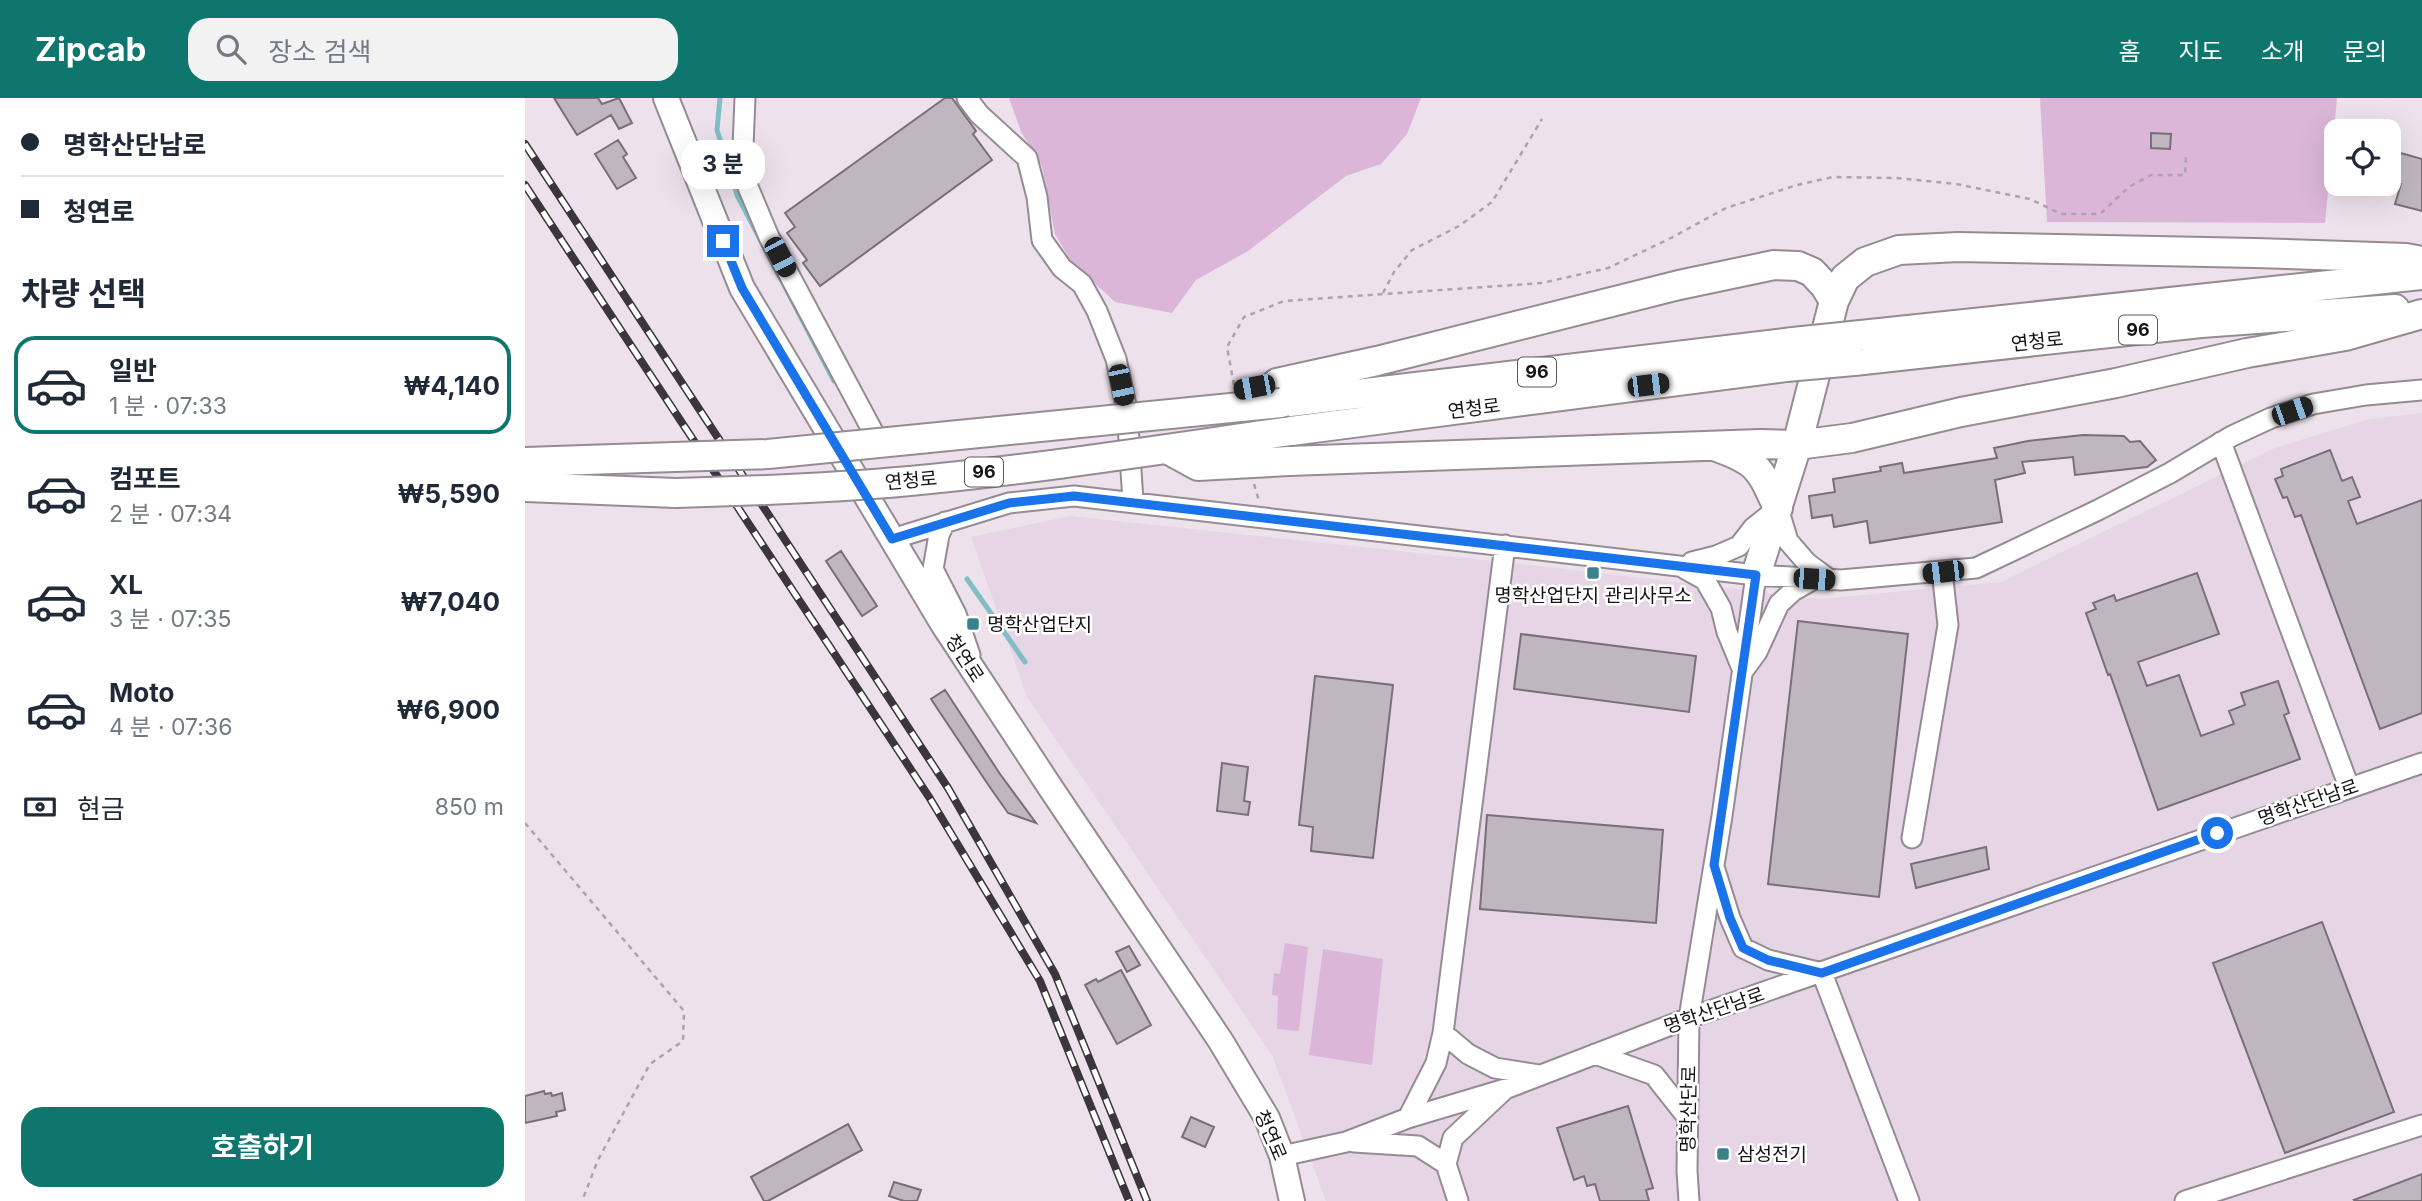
<!DOCTYPE html>
<html lang="ko">
<meta charset="utf-8">
<style>
body{margin:0;font-family:Inter,"Noto Sans KR",sans-serif;background:#f2f2f3;color:#1f2937;height:100vh;display:flex;flex-direction:column;font-size:26px;white-space:nowrap}
*{box-sizing:border-box;margin:0}
p{font-size:23px;color:#747a83}
.icon{flex:none;width:38px;height:38px;fill:none;stroke:currentColor;stroke-width:2;stroke-linecap:round;stroke-linejoin:round}
.map{position:relative;flex:1;overflow:hidden}
.panel{display:flex;flex-direction:column;background:#fff;width:525px}
.panel>*{flex:none}
.guide{display:grid;align-content:center;height:154px;padding:0 21px;background:#fff}
.fabs{position:absolute;left:1799px;top:21px;display:grid;gap:14px}
.fabs a{display:grid;place-items:center;width:77px;height:77px;border-radius:14px;background:#fff;box-shadow:0 7px 28px #0002;font-size:35px}
.end{position:absolute;width:32px;height:32px;margin:-16px;border:9px solid #1a73e8;background:#fff;box-shadow:0 0 0 4px #fff}
.from{border-radius:50%}
.bubble{position:absolute;height:49px;border-radius:21px;background:#fff;box-shadow:0 7px 28px #0002;font-size:23px;font-weight:700;line-height:49px;text-align:center}
.car{position:absolute;width:21px;height:42px;margin:-21px -10px;border-radius:9px;box-shadow:0 0 5px 2px #0007;background:linear-gradient(#222 24%,#8ab4d8 0 40%,#222 0 76%,#8ab4d8 0 86%,#222 0)}
.guide b{display:flex;align-items:center;gap:24px;height:66px;font-size:26px}
.guide b+b{border-top:2px solid #e0e1e3}
.guide i{width:18px;height:18px;background:#1f2937}
ul{padding:0;list-style:none}
li{display:flex;align-items:center;gap:21px;height:98px;margin:0 14px 10px;padding:0 7px;border:4px solid transparent;border-radius:21px}
li div{flex:1}
li b{display:block;font-size:26px}
li em{font-style:normal;font-weight:700}
li.active{border-color:#0f766e}
li>.icon{width:63px;height:63px;stroke-width:1.5}
h2{padding:0 21px;font-size:32px;line-height:84px}
.pay{display:flex;align-items:center;gap:18px;height:77px;padding:0 21px;font-size:26px}
.pay p{margin-inline-start:auto}
.button{display:flex;gap:14px;margin-top:auto;padding:14px 21px}
.button a{flex:1;height:80px;border-radius:21px;background:#0f766e;color:#fff;font-size:28px;font-weight:700;line-height:80px;text-align:center}
header{display:flex;align-items:center;gap:42px;box-sizing:border-box;height:98px;padding:0 35px;background:#0f766e;color:#fff}
header strong{font-size:33px}
nav{display:flex;gap:38px;margin-inline-start:auto;font-size:24px}
.search{width:490px;height:63px;background:#f2f2f3;display:flex;align-items:center;gap:18px;box-sizing:border-box;padding:0 24px;border-radius:21px;color:#747a83;font-size:26px}
main{display:flex;flex:1;min-height:0}
.map>svg:first-child{display:block}
</style>
<header>
<strong>Zipcab</strong>
<div class="search"><svg class="icon" aria-label="search" viewBox="0 0 24 24"><circle cx="10" cy="10" r="6"/><path d="M15 15l6 6"/></svg>장소 검색</div>
<nav><a>홈</a><a>지도</a><a>소개</a><a>문의</a></nav>
</header>
<main>
<section class="panel">
<div class="guide">
<b><i class="from"></i>명학산단남로</b>
<b><i></i>청연로</b>
</div>
<h2>차량 선택</h2>
<ul>
<li class="active"><svg class="icon" aria-label="car" viewBox="0 0 24 24"><path d="M5 17H2v-5l4-1 3-4h7l3 4 3 1v5h-3M9 17h6M6 11h13"/><circle cx="7" cy="17" r="2"/><circle cx="17" cy="17" r="2"/></svg><div><b>일반</b><p>1 분 · 07:33</p></div><em>₩4,140</em></li>
<li><svg class="icon" aria-label="car" viewBox="0 0 24 24"><path d="M5 17H2v-5l4-1 3-4h7l3 4 3 1v5h-3M9 17h6M6 11h13"/><circle cx="7" cy="17" r="2"/><circle cx="17" cy="17" r="2"/></svg><div><b>컴포트</b><p>2 분 · 07:34</p></div><em>₩5,590</em></li>
<li><svg class="icon" aria-label="car" viewBox="0 0 24 24"><path d="M5 17H2v-5l4-1 3-4h7l3 4 3 1v5h-3M9 17h6M6 11h13"/><circle cx="7" cy="17" r="2"/><circle cx="17" cy="17" r="2"/></svg><div><b>XL</b><p>3 분 · 07:35</p></div><em>₩7,040</em></li>
<li><svg class="icon" aria-label="car" viewBox="0 0 24 24"><path d="M5 17H2v-5l4-1 3-4h7l3 4 3 1v5h-3M9 17h6M6 11h13"/><circle cx="7" cy="17" r="2"/><circle cx="17" cy="17" r="2"/></svg><div><b>Moto</b><p>4 분 · 07:36</p></div><em>₩6,900</em></li>
</ul>
<div class="pay"><svg class="icon" aria-label="cash" viewBox="0 0 24 24"><path d="M3 7h18v10H3z"/><circle cx="12" cy="12" r="2"/></svg>현금<p>850 m</p></div>
<div class="button"><a>호출하기</a></div>
</section>
<div class="map">
<svg width="1897" height="1103" viewBox="0 0 1897 1103">
<rect width="100%" height="100%" fill="#ede2ec"/>
<!-- built -->
<path fill="#e6d5e5" d="M1897 315V1103H801L747 957 502 599 446 439 545 418 1006 467 1295 501 1476 484 1750 350 1844 321Z"/>
<!-- green -->
<path fill="#dbb6d9" d="M484 0H896L882 36 856 66 821 78 723 153 671 182 647 215 590 204 545 162 530 136 517 68 496 34Z
M1515 0H1812L1800 125 1522 124Z
M760 845 783 849 774 933 752 931 753 898 747 897 749 875 755 876Z
M798 851 858 861 847 967 784 957Z"/>
<g fill="none" stroke-linecap="round" stroke-linejoin="round">
<!-- stream -->
<path stroke="#7fbec5" stroke-width="5" d="M195 0 192 32 212 97 309 283
M442 481 500 564"/>
</g>
<!-- building -->
<path fill="#c0b6c0" stroke="#796f78" stroke-width="2" d="M29 0H73L77 6 94 0 107 25 94 31 86 17 52 37Z
M420 0H427L451 33 448 36 467 62 295 188 278 165 282 162 262 135 270 129 260 115Z
M1626 35 1646 36 1645 51 1626 50Z
M93 42 102 56 98 59 111 80 92 91 70 56Z
M1872 54 1897 61V113L1870 106 1876 86 1864 82Z
M1558 337 1599 338 1605 344 1615 343 1631 362 1622 369 1550 377 1548 359 1497 364 1500 375 1470 382 1477 424 1345 445 1342 423 1309 429 1307 417 1287 420 1284 398 1310 394 1308 381 1356 373 1355 369 1377 365 1379 375 1472 360 1469 350 1503 343Z
M1805 352 1817 383 1827 379 1835 399 1823 403 1832 426 1897 402V615L1855 631 1776 417 1770 419 1762 399 1758 400 1750 381 1758 378 1756 371Z
M316 453 352 508 337 518 301 463Z
M1672 475 1694 536 1613 564 1622 588 1654 577 1676 638 1709 626 1704 613 1720 607 1716 595 1753 583 1764 615 1759 617 1775 661 1633 712 1585 576 1583 577 1561 515 1571 511 1568 505 1589 497 1591 503Z
M1273 523 1383 536 1354 799 1243 786Z
M996 536 1171 558 1164 614 989 591Z
M790 578 868 587 848 760 786 753 788 729 774 727Z
M420 592 475 676 511 725 483 715 462 685 406 601Z
M697 665 723 669 719 703 725 704 723 717 692 713Z
M962 717 1138 732 1131 825 955 811Z
M1461 749 1464 771 1391 790 1386 766Z
M1797 824 1869 1014 1760 1055 1688 865Z
M604 848 615 867 602 874 591 854Z
M596 872 626 927 592 946 560 887 571 881 573 884Z
M19 993 20 996 26 995 27 998 37 995 40 1012 31 1014 32 1018 0 1025V998Z
M1103 1008 1128 1090 1121 1092 1124 1103H1075L1070 1086 1062 1088 1059 1078 1049 1082 1032 1030Z
M666 1019 689 1029 680 1049 657 1039Z
M323 1026 337 1052 243 1103H239L226 1079Z
M1897 1076V1103H1830L1829 1102Z
M369 1084 396 1092 392 1103H379L364 1098Z"/>
<g fill="none" stroke-linecap="round" stroke-linejoin="round">
<!-- minor casing -->
<g stroke="#958b94" stroke-width="23">
<path id="minor" d="M220 0 218 48 223 89 244 139 354 345
M442 0 454 16 502 60 512 99 517 142 537 170 557 186 572 213 591 261 602 312 608 403
M1696 344 1824 689
M420 424 414 437 408 471 431 516 445 557
M367 441 484 405 549 398 1231 477 1316 482 1451 470 1573 412 1645 375 1707 338 1746 320 1788 306 1841 297 1897 292
M1167 464 1191 458 1214 448 1228 430 1253 410 1263 443 1282 465 1305 482
M1160 471 1180 482 1196 510 1202 534 1218 573 1232 554 1254 506 1268 493 1289 481
M1387 740 1423 527 1417 473
M1190 772 1205 820 1218 850 1243 862 1297 875 1384 1103
M918 935 980 447
M1070 956 1129 977 1163 1020
M883 1020 911 965 918 935 943 956 970 970 1014 977
M829 1044 893 1048 921 1066
M757 1058 821 1044 883 1020 980 991 1164 920 1897 665
M921 1066 928 1040 979 992
M921 1066 933 1103
M1164 1103 1162 1073 1164 920 1197 718 1231 477
M1660 1103 1897 1027"/>
</g>
<!-- major casing -->
<g stroke="#958b94" stroke-width="28">
<path id="major" d="M141 0 217 190 418 526 525 689 695 942 742 1020 757 1058 767 1103"/>
</g>
<!-- highway casing -->
<g stroke="#958b94" stroke-width="32">
<path id="highway" d="M1336 237 1897 177
M1329 263 1676 225 1870 211
M752 285 852 263 1154 187 1249 167 1273 168 1287 174 1300 188 1309 203
M756 305 1268 244
M766 333 1261 269
M1192 349C1234 364 1235 371 1253 410
M764 363 1235 346 1272 347 1327 340 1436 314 1591 285 1722 255 1820 238 1897 216
M0 364 149 359
M0 389 151 395
M1231 477 1272 347 1309 203 1320 180 1340 164 1374 152 1433 149 1730 155 1881 160 1897 163"/>
</g>
<!-- path -->
<path stroke="#aca3ab" stroke-width="2.5" stroke-dasharray="5 5" stroke-linecap="butt" d="M858 195 869 174 887 152 934 128 967 104 1017 21
M709 287 702 249 719 219 759 203 1017 185 1083 170 1144 141 1201 110 1272 87 1308 79 1372 80 1431 86 1505 101 1536 116H1575L1604 89 1626 77H1660L1661 57
M729 386 734 403
M0 725 159 913 158 943 125 966 73 1062 57 1103"/>
<!-- minor -->
<use href="#minor" stroke="#fff" stroke-width="19"/>
<!-- major -->
<use href="#major" stroke="#fff" stroke-width="24"/>
<!-- highway -->
<use href="#highway" stroke="#fff" stroke-width="28"/>
<!-- rail casing -->
<g stroke="#3b363b" stroke-width="8">
<path id="rail" d="M0 46 423 690 530 876 622 1103
M0 87 404 699 515 883 604 1103"/>
</g>
<!-- rail -->
<use href="#rail" stroke="#fff" stroke-width="5" stroke-dasharray="16" stroke-linecap="butt"/>
<!-- highway-bridge casing -->
<g stroke="#958b94" stroke-width="32" stroke-linecap="butt">
<path id="highway-bridge" d="M1268 244 1336 237
M1261 269 1329 263
M642 351 673 368 764 363
M149 359 243 356 756 305
M151 395C229 393 307 390 385 383 513 371 639 351 766 333"/>
</g>
<!-- highway-bridge -->
<use href="#highway-bridge" stroke="#fff" stroke-width="28"/>
</g>
<g fill="none" stroke-linecap="round" stroke-linejoin="round">
<!-- route -->
<path stroke="#1a73e8" stroke-width="9" d="M198 143 217 190 367 441 484 405 549 398 1231 477 1189 767 1205 820 1218 850 1243 862 1297 875 1692 735"/>
</g>
<!-- markers -->
<g fill="#3a8189" stroke="#fff" stroke-width="2.5">
<rect x="1061" y="468" width="14" height="14" rx="3.5"/>
<rect x="441" y="519" width="14" height="14" rx="3.5"/>
<rect x="1191" y="1049" width="14" height="14" rx="3.5"/>
</g>
<g text-anchor="middle" stroke-width="5" stroke-linejoin="round" paint-order="stroke">
<!-- shield labels -->
<g fill="#fff" stroke="#5c595c" stroke-width="2">
<rect x="1594" y="217.5" width="38" height="29" rx="5"/>
<rect x="993" y="259.5" width="38" height="29" rx="5"/>
<rect x="440" y="359.5" width="38" height="29" rx="5"/>
</g>
<g font-size="18" font-weight="bold" fill="#161216">
<text x="1613" y="238">96</text>
<text x="1012" y="280">96</text>
<text x="459" y="380">96</text>
</g>
<!-- street labels -->
<g font-size="19" fill="#161216" stroke="#fff">
<text transform="translate(1512 243) rotate(-6)" y="7">연청로</text>
<text transform="translate(949 310) rotate(-7)" y="7">연청로</text>
<text transform="translate(386 382) rotate(-5)" y="7">연청로</text>
<text transform="translate(440 560) rotate(57)" y="7">청연로</text>
<text transform="translate(1783 704) rotate(-19)" y="7">명학산단남로</text>
<text transform="translate(1189 912) rotate(-19)" y="7">명학산단남로</text>
<text transform="translate(1163 1011) rotate(-89)" y="7">명학산단로</text>
<text transform="translate(746 1037) rotate(67)" y="7">청연로</text>
</g>
<!-- poi labels -->
<g font-size="19" fill="#161216" stroke="#fff" text-anchor="start">
<text x="1068" y="504" text-anchor="middle">명학산업단지 관리사무소</text>
<text x="462" y="533">명학산업단지</text>
<text x="1212" y="1063">삼성전기</text>
</g>
</g>
</svg>
<div class="fabs">
<a><svg class="icon" aria-label="locate" viewBox="0 0 24 24"><circle cx="12" cy="12" r="6"/><path d="M12 2v4M12 18v4M2 12h4M18 12h4"/></svg></a>
</div>
<i class="end from" style="left:1692px;top:735px"></i>
<i class="end" style="left:198px;top:143px"></i>
<div class="bubble" style="left:156px;top:42px;width:84px">3 분</div>
<i class="car" style="left:255px;top:159px;rotate:152deg"></i>
<i class="car" style="left:596px;top:287px;rotate:168deg"></i>
<i class="car" style="left:1123px;top:287px;rotate:83deg"></i>
<i class="car" style="left:729px;top:289px;rotate:259deg"></i>
<i class="car" style="left:1767px;top:313px;rotate:71deg"></i>
<i class="car" style="left:1418px;top:474px;rotate:263deg"></i>
<i class="car" style="left:1289px;top:481px;rotate:94deg"></i>
</div>
</main>
